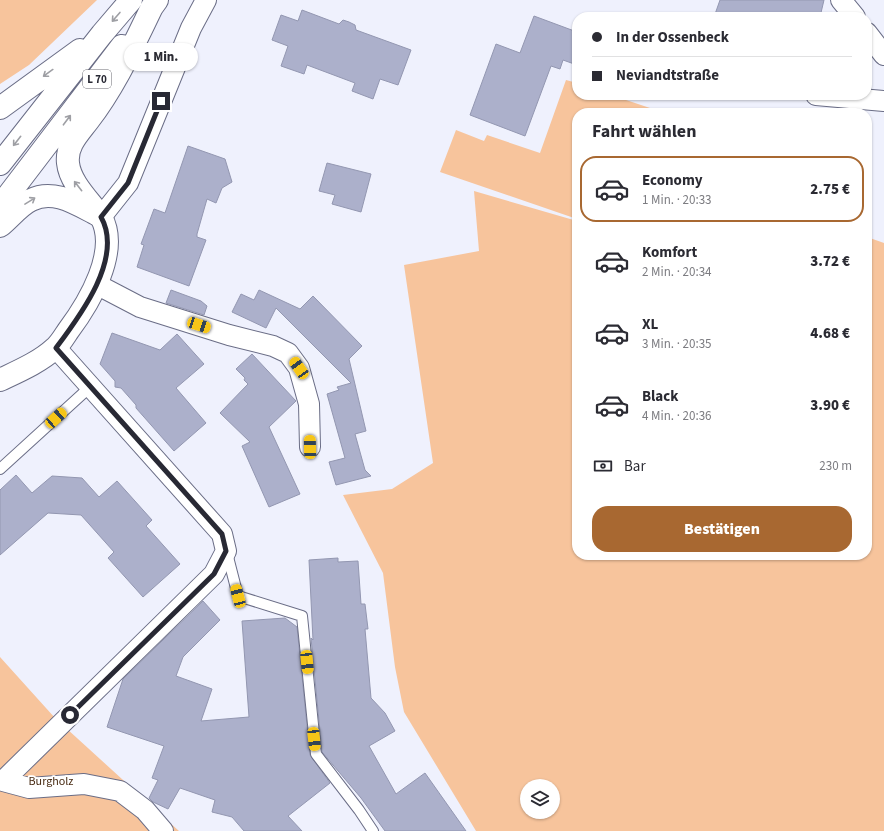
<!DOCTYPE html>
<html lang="de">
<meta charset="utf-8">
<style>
body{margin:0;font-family:"Source Sans 3",sans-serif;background:#f7f7f7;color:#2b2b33;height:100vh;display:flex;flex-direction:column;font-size:15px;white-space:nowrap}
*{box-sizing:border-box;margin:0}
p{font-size:13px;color:#7c7c81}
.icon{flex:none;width:22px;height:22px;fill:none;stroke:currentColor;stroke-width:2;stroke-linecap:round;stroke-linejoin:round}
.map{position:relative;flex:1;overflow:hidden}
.drawer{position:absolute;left:572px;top:108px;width:300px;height:452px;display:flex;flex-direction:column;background:#fff;border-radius:16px;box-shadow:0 1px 3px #0004}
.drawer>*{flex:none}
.banner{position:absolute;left:572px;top:12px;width:300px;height:88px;border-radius:16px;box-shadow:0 1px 3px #0004;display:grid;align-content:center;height:88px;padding:0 20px;background:#fff}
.tools{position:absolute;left:520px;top:779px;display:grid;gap:8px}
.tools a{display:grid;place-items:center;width:40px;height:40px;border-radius:50%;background:#fff;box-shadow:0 1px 3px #0004;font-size:20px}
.end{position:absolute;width:18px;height:18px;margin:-9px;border:5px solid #282934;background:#fff;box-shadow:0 0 0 2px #fff}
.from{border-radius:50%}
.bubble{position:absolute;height:28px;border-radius:14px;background:#fff;box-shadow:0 1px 3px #0004;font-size:13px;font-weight:800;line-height:28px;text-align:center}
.car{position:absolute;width:12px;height:24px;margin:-12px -6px;border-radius:5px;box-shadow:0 0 3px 1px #0007;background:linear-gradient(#f5c518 24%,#345 0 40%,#f5c518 0 76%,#345 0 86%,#f5c518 0)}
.banner b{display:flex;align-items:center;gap:14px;height:38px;font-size:15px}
.banner b+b{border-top:1px solid #e1e1e2}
.banner i{width:10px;height:10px;background:#2b2b33}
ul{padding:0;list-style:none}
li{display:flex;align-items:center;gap:12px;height:66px;margin:0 8px 6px;padding:0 12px;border:2px solid transparent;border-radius:16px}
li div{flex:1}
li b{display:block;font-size:15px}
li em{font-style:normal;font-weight:800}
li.selected{border-color:#a86831}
li>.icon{width:36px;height:36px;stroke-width:1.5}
h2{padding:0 20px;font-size:18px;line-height:48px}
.pay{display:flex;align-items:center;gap:10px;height:44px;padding:0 20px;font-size:15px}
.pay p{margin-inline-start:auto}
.button{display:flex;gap:8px;margin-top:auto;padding:8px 20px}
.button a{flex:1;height:46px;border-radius:16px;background:#a86831;color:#fff;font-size:16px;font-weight:800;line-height:46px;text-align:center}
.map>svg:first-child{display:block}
</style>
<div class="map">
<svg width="884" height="831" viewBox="0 0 884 831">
<rect width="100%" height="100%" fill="#eff1fd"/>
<!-- green -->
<path fill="#f7c49c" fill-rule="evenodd" d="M0 0H97L29 65 0 84Z
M566 80 577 83V95H611L662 112 663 110 670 113H577V219L440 172 456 130 484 141 487 135 540 153Z
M474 191 577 221V555H867V237L884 243V831H476L404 712 395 667 383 573 343 495 392 489 433 463 404 265 479 251ZM527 786H553V812H527Z
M0 657 55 718 179 831H0Z"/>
<!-- building -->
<path fill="#acb0cb" stroke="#9397b1" d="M720 0H824L820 17H714Z
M302 10 339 24 343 20 349 22 355 25 356 30 411 50 398 85 380 79 373 99 352 91 355 83 307 65 304 74 281 66 288 46 272 40 281 15 298 21Z
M534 16 577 32V65L563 60 560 69 551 66 525 136 470 115 496 44 520 53Z
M188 146 225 159 232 182 222 188 216 203 207 199 197 234V237L206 240 189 286 137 267 144 245 141 244 154 209 165 213Z
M327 163 371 174 361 212 332 204 335 195 319 191Z
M171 290 201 301 207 306 204 315 166 303Z
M259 290 300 309 313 296 362 346 349 359 366 431 355 434 365 470 371 476 336 485 329 462 345 458 327 394 339 390 337 387 351 383 276 308 266 328 232 312 241 294 254 300Z
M112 333 160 350 177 334 204 364 176 388 206 423 174 451 136 408V405L121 388 115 387V381L100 364Z
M252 354 296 401 269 427 300 494 269 507 242 446 250 442 220 413 248 384 244 380 245 378 236 369Z
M16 475 32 493 52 476 82 478 99 497 117 481 152 520 146 526 180 564 143 597 108 558 114 552 81 515 48 513 0 555V490Z
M338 558V562L358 561 361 604H365L368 629H365L371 698 385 713 395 731 369 746 396 794 425 773 466 831H385L361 798 322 752 311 638 313 640 309 560Z
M203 601 220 620 183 657 176 676 212 689 201 721 249 717 242 621 285 618 297 627 310 755 330 783 288 816 302 831H244L232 817 212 812 215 800 180 788 168 809 153 802 149 798 158 780 152 778 164 746 107 727 123 679Z"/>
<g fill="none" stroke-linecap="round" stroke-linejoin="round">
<!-- service casing -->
<g stroke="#6a6d86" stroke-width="12">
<path id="service" d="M0 469 90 387
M227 553 238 596 302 616 316 754 359 810 373 831"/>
</g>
<!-- minor casing -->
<g stroke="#6a6d86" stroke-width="22">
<path id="minor" d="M841 0 855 17
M867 33 884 55
M816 95 884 101
M101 217 128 183 191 28 206 0
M96 284 140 307 229 335 273 346 288 353 299 368 309 404 310 447
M56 348 222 534 226 551 214 574 3 781 29 788 84 784 120 791 145 810 163 831"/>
</g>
<!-- tertiary casing -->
<g stroke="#6a6d86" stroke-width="24">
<path id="tertiary" d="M0 380C19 371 40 362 55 348 60 344 64 337 68 331 89 303 120 251 101 217"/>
</g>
<!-- trunk casing -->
<g stroke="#6a6d86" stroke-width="24">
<path id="trunk" d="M0 108 80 50
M0 164 102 34 131 0
M0 206 122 46
M101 217C90 201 70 183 68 163 66 146 78 134 88 121 115 86 133 46 152 7L157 0
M0 226C10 218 20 205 31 200 54 188 78 205 98 215"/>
</g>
<!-- service -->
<use href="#service" stroke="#fff" stroke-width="10"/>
<!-- minor -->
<use href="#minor" stroke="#fff" stroke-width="20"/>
<!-- tertiary -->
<use href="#tertiary" stroke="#fff" stroke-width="22"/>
<!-- trunk -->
<use href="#trunk" stroke="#fff" stroke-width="22"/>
</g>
<!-- one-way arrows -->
<defs><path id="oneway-shaft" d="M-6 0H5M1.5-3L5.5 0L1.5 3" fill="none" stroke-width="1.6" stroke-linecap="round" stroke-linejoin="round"/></defs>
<g stroke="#9e9fa4">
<use href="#oneway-shaft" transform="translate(116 17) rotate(131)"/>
<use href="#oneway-shaft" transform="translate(48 73) rotate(144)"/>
<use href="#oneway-shaft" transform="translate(67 120) rotate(-53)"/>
<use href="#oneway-shaft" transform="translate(17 141) rotate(128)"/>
<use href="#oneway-shaft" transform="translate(78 186) rotate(-128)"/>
<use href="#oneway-shaft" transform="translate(30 201) rotate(-32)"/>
</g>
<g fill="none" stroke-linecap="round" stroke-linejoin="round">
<!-- route -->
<path stroke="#282934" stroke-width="5" d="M70 715 214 574 226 551 222 534 56 348C80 316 124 258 101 217L128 183 161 101"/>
</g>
<g text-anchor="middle" stroke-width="3.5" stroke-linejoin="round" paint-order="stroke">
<!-- shield labels -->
<rect fill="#fff" stroke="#686971" stroke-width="1" x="83" y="70" width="28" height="18" rx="3"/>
<g font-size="11" font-weight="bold" fill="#282934">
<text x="97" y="83">L 70</text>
</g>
<!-- park labels -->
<g font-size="12" fill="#482b13" stroke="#fff">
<text x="51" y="785">Burgholz</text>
</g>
</g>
</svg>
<div class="tools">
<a><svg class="icon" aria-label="layers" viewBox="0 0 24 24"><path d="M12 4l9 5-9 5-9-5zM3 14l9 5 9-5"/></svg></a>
</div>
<i class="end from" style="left:70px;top:715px"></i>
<i class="end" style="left:161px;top:101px"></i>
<div class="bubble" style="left:124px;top:43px;width:74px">1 Min.</div>
<i class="car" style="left:199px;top:325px;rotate:108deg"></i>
<i class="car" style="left:299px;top:368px;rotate:325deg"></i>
<i class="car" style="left:56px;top:418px;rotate:48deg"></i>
<i class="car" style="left:310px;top:447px;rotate:359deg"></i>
<i class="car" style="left:238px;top:596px;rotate:345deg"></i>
<i class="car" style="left:307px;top:662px;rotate:174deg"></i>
<i class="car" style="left:314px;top:739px;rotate:174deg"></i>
<div class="banner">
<b><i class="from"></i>In der Ossenbeck</b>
<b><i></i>Neviandtstraße</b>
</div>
<section class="drawer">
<h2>Fahrt wählen</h2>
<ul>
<li class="selected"><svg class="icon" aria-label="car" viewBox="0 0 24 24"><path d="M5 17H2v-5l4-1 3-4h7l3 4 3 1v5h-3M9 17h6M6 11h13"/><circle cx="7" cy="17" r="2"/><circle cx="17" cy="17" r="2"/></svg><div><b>Economy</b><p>1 Min. · 20:33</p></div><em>2.75 €</em></li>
<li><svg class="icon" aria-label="car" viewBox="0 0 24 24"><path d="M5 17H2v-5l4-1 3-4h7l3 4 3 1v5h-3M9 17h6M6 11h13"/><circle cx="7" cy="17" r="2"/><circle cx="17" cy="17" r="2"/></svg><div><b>Komfort</b><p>2 Min. · 20:34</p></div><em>3.72 €</em></li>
<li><svg class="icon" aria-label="car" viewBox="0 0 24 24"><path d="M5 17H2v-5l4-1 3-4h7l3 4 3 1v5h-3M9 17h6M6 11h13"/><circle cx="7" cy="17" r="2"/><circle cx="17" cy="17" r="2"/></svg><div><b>XL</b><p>3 Min. · 20:35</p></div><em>4.68 €</em></li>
<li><svg class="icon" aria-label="car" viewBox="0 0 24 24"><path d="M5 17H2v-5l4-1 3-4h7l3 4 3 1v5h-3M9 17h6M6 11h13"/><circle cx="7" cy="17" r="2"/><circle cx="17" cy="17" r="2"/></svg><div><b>Black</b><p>4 Min. · 20:36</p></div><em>3.90 €</em></li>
</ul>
<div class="pay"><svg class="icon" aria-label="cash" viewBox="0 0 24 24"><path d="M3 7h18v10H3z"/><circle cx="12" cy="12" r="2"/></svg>Bar<p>230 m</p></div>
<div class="button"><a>Bestätigen</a></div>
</section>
</div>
